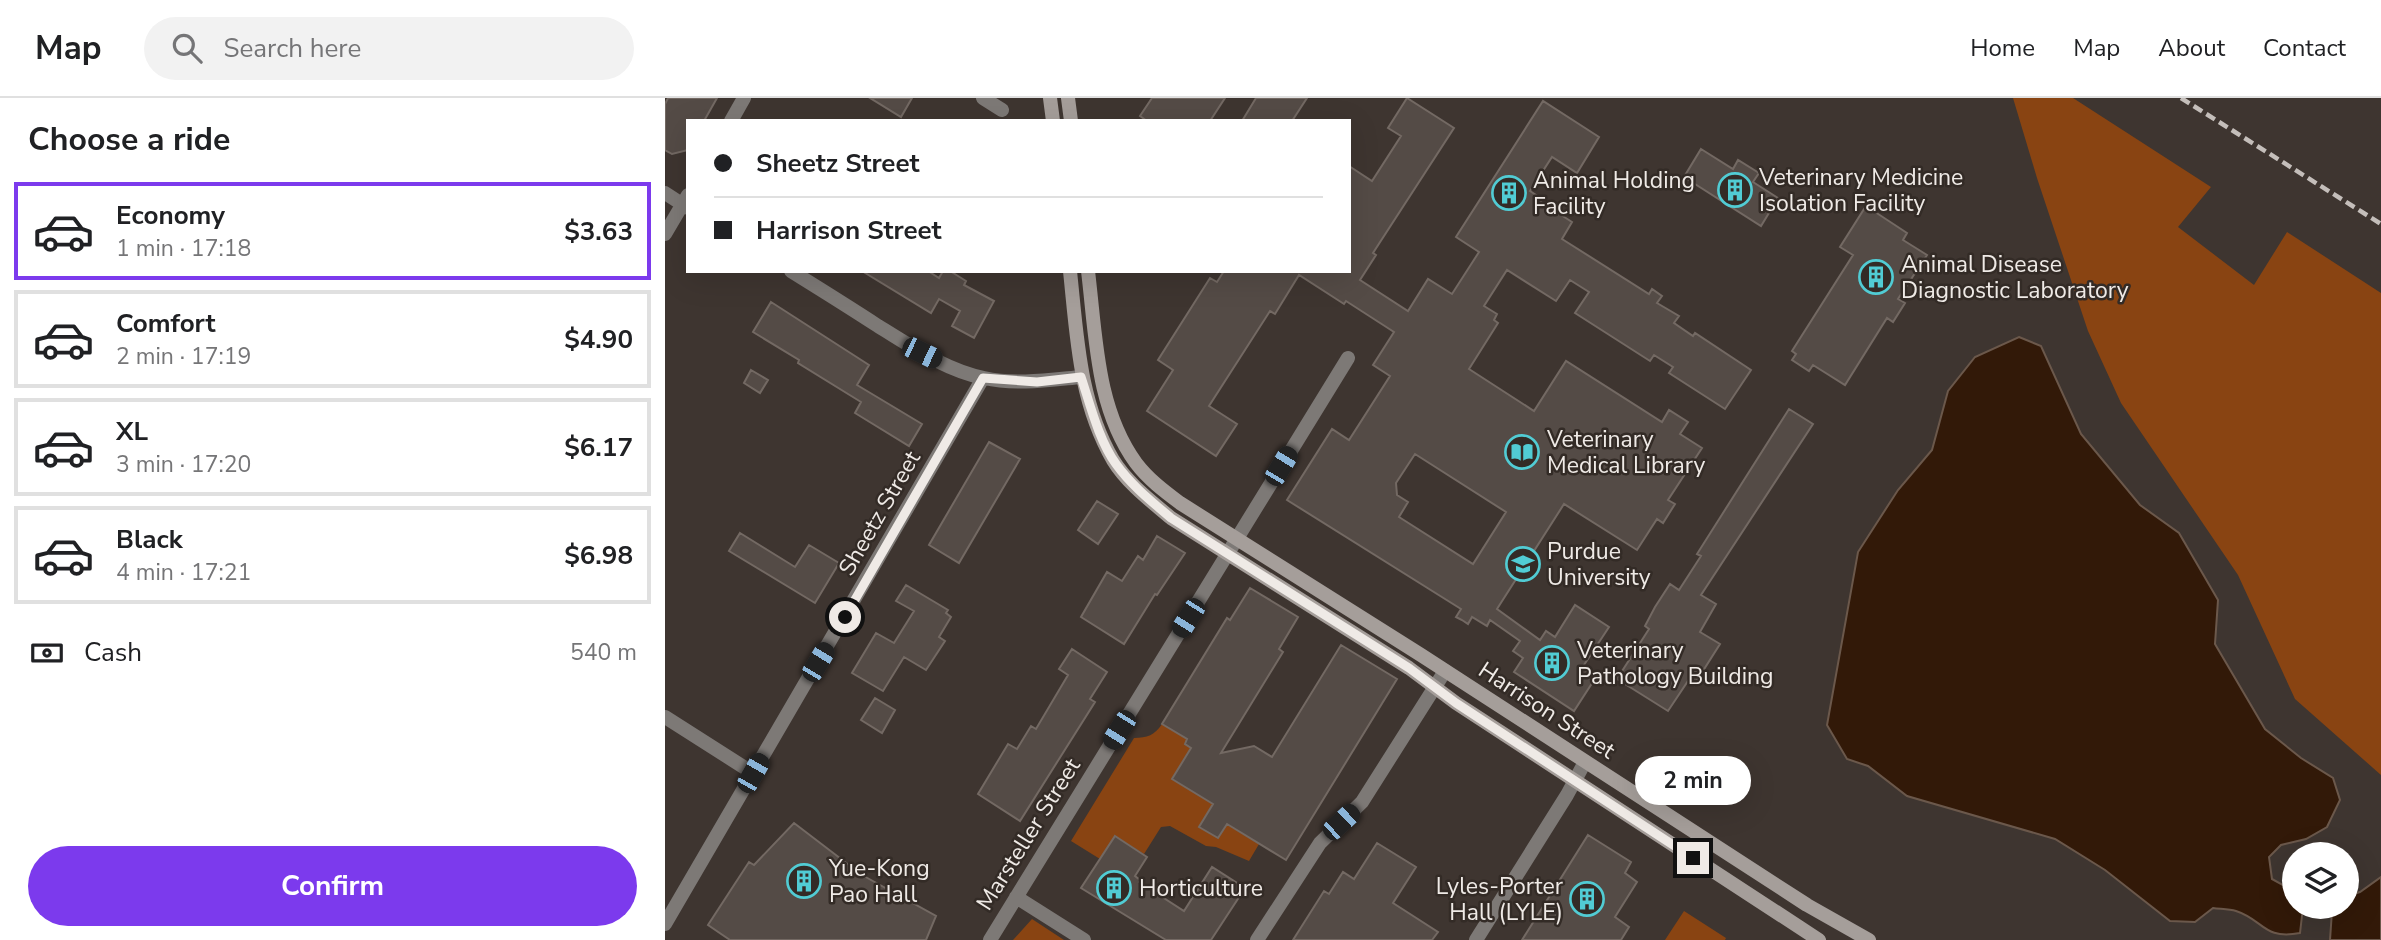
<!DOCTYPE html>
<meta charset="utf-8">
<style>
body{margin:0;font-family:"Nunito Sans",sans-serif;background:#f2f2f2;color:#202124;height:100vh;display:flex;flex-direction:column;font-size:26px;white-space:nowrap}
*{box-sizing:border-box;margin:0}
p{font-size:23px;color:#757577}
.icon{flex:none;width:38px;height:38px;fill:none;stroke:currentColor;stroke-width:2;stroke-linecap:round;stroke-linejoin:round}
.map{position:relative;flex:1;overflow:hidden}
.drawer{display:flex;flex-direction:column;background:#fff;width:665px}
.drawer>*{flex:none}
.hud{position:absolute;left:21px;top:21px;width:665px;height:154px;border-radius:0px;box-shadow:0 7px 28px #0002;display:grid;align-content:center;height:154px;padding:0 28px;background:#fff}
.buttons{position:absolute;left:1617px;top:744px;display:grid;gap:14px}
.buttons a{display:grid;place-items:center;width:77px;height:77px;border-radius:50%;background:#fff;box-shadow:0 7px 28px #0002;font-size:35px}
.end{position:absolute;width:32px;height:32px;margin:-16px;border:9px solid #efeae6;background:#111;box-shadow:0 0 0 4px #111}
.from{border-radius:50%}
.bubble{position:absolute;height:49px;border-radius:24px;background:#fff;box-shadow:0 7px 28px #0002;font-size:23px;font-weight:700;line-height:49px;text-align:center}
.car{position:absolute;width:21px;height:42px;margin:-21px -10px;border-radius:9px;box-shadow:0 0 5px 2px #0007;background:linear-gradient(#222 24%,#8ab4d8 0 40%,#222 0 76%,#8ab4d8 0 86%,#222 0)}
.hud b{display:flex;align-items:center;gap:24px;height:66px;font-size:26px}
.hud b+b{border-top:2px solid #e0e0e0}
.hud i{width:18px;height:18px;background:#202124}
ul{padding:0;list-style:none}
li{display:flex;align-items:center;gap:21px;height:98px;margin:0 14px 10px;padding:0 14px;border:4px solid #e0e0e0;border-radius:0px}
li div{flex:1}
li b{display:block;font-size:26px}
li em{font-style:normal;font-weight:700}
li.current{border-color:#7c3aed}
li>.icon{width:63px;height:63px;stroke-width:1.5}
h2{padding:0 28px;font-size:32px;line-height:84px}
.pay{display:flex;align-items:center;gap:18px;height:77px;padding:0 28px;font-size:26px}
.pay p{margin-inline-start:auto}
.button{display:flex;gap:14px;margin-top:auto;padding:14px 28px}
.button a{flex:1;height:80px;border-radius:42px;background:#7c3aed;color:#fff;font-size:28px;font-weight:700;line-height:80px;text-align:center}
header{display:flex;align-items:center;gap:42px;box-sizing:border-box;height:98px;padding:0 35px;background:#fff;border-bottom:2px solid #e0e0e0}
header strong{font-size:33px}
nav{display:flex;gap:38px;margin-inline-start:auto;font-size:24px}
.search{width:490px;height:63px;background:#f2f2f2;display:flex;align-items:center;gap:18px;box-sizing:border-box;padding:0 24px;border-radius:38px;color:#757577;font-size:26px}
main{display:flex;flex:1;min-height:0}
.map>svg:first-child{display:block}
</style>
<header>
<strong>Map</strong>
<div class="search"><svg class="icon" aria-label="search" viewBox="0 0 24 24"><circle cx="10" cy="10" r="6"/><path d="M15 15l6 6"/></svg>Search here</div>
<nav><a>Home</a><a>Map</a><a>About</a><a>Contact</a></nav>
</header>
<main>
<section class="drawer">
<h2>Choose a ride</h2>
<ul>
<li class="current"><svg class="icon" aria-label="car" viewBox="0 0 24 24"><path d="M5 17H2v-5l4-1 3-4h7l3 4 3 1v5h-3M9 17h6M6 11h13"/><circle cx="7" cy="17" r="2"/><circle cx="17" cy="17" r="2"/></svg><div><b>Economy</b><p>1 min · 17:18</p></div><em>$3.63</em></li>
<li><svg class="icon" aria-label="car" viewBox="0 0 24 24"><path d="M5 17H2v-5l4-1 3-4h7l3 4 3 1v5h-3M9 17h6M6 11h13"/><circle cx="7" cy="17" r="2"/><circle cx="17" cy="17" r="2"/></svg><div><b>Comfort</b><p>2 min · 17:19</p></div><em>$4.90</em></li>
<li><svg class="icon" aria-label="car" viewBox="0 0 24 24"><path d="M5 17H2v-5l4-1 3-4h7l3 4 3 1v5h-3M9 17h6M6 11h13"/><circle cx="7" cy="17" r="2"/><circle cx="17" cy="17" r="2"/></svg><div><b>XL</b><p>3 min · 17:20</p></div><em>$6.17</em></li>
<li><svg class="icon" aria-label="car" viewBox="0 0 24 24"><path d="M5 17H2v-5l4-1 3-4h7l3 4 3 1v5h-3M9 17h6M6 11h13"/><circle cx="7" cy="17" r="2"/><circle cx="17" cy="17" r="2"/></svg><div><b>Black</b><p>4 min · 17:21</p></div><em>$6.98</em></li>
</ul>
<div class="pay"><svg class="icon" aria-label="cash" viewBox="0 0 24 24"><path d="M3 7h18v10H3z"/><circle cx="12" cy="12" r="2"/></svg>Cash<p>540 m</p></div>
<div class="button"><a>Confirm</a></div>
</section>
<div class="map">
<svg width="1716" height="842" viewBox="0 0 1716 842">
<rect width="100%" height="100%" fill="#3e3530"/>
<!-- green -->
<path fill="#894412" d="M1348 0H1408L1546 89 1513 129 1589 187 1622 134 1716 195V677L1630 601 1573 477 1456 305 1423 233 1372 80Z
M497 626 522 641 520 646 557 668 552 708 547 707 534 729 561 726 594 746 584 763 551 749 541 748 505 728 496 729 479 756 450 738 435 761 406 743 469 640C482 640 490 637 497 626Z
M1019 813 1061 840 1060 842H1000Z
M367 821 399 842H348Z"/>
<!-- water -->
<path fill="#321908" stroke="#6b584b" stroke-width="2" d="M1354 239 1376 248 1416 336 1475 407 1514 435 1553 502 1550 546 1600 631 1636 660 1668 680 1675 702 1662 729 1641 741 1616 747 1604 759 1607 781 1627 792 1629 808 1638 809 1635 835C1598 842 1599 822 1571 813 1564 811 1555 811 1548 810L1530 824 1505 823 1440 772 1390 741 1242 698 1203 668 1182 661 1162 627 1193 454 1233 392 1267 352 1283 293 1310 259Z
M1716 779V842H1665L1667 813 1669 809 1682 808V798L1695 794Z"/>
<!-- building -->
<path fill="#544b46" stroke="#736963" stroke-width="2" fill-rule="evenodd" d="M3 0H52L39 23H23V52L7 56 0 52V6Z
M205 0H247L236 19Z
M487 0H560L545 23H482L475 18Z
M591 0H642L627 23H577Z
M742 0 789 30 708 155 711 157 695 182 743 213 763 181 787 196 814 154 791 139 878 3 934 39 912 75 887 59 865 93 877 101 876 104 907 124 897 141 984 196 987 191 997 198 992 205 1014 218 1009 225 1028 238 1030 235 1086 272 1060 311 1004 275 1008 269 989 257 985 263 910 215 924 194 905 182 891 203 842 172 819 208 832 216 829 222 833 225 804 271 869 313 901 263 997 324 1004 312 1023 324 1015 336 1037 350 1003 402 1010 406 998 425 992 421 972 452 899 406 832 511 875 542 881 533 890 539 910 507 944 529 917 570 931 579 909 613 849 574 858 560 848 553 855 543 825 522 822 528 807 519 803 526 797 522 791 519 796 511 622 402 667 331 684 342 725 278 708 267 729 234 681 203 679 206 634 177 610 216 605 213 544 308 572 326 551 358 482 313 508 272 493 262 545 180 552 184 559 173H684V68L707 83 736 38 723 30ZM750 356 841 414 808 466 734 419 743 404 732 397 731 385Z
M1036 51 1068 71 1073 62 1094 75 1088 84 1113 100 1096 128 1019 79Z
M1201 108 1242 135 1238 142 1262 157 1233 201 1240 205 1228 224 1222 220 1180 287 1148 267 1144 273 1127 262 1131 256 1127 253 1188 157 1175 149Z
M197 173H263L274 180 278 173H285L301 183 299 187 329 203 309 240 287 228 295 213 274 201 266 215Z
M106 204 204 267 192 287 257 326 244 348 190 315 196 304 133 265 134 262 88 234Z
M86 272 103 282 95 295 79 285Z
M1124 311 1148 326 1036 497 1051 506 1035 534 1055 546 1029 587 1023 583 1003 613 952 581 984 531 980 528 990 509 1005 486 1014 492 1036 458 1032 456Z
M324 344 355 361 294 465 264 447Z
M432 403 453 416 433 446 413 432Z
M75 435 130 469 144 447 174 465 150 505 64 453Z
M492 438 520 455 492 497 490 496 459 546 416 519 442 474 457 483 473 458 478 462Z
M241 487 283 512 281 515 286 519 274 539 280 543 261 572 239 559 218 593 187 575 211 535 229 545 249 513 231 503Z
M585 490 633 519 614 551 618 554 556 655 589 648 607 659 676 547 732 581 621 762 562 726 553 740 534 729 548 706 507 681 526 650 520 646 522 641 497 626 562 520 565 522Z
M407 551 442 574 425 601 430 604 355 723 313 696 343 646 352 651 366 628 371 631 403 577 394 571Z
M210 600 230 612 217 635 196 622Z
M129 725 197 777 271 818 261 842H65L43 827 84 764 89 767Z
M923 737 966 764 960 775 972 784 950 819 964 829 956 842H857Z
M450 738 482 759 470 778 475 782 474 784 519 813 547 769 580 790 546 842H501L416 790Z
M712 745 751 769 728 805 773 834 767 842H628L659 793 664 796 678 774 689 781Z"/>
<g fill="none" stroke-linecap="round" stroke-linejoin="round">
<!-- street -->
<path stroke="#7d7976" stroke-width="14" d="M318 0 337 12
M66 23 79 0
M0 95 23 110
M0 136 23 97
M126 173C155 191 184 209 213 228 246 248 280 272 319 280 351 287 384 282 416 279
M0 619 88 675
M351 799 419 842
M0 826 318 280
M325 842 683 260
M592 842 655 745 697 704 780 573
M811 842 902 697 920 664"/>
<!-- secondary -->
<path stroke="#a59e9a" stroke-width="14" d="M385 0 388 23
M403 0 406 23
M405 173C412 239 414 303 448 362 462 385 486 403 506 420L744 570 791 605 1154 842
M423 173C431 238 431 310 471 365 483 381 499 393 515 405L756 557 1142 807 1204 842"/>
<!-- rail -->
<path stroke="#c4beba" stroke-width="4.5" stroke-dasharray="10 5" stroke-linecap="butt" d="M1516 0 1716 126"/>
</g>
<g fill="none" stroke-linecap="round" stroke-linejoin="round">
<!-- route -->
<path stroke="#efeae6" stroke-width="9" d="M180 519 318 280 372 284 416 279C425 306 434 343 451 366 466 387 486 403 506 420L744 570 791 605 1028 760"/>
</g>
<!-- icons -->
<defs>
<g id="building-ring" transform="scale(1.75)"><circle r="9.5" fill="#332b26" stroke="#51ccd4" stroke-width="1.5"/><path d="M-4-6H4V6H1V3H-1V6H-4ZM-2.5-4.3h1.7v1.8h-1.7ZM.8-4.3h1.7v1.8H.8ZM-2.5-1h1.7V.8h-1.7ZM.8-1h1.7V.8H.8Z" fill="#51ccd4"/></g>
<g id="library-ring" transform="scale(1.75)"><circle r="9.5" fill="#332b26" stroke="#51ccd4" stroke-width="1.5"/><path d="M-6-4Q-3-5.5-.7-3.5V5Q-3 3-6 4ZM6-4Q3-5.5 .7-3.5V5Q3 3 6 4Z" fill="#51ccd4"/></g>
<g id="university-ring" transform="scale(1.75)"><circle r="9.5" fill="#332b26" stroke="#51ccd4" stroke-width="1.5"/><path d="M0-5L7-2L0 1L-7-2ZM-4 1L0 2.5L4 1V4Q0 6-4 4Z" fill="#51ccd4"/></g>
</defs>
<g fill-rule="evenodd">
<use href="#building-ring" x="1070" y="92"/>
<use href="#building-ring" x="844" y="95"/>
<use href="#building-ring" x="1211" y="179"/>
<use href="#library-ring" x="857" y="354"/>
<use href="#university-ring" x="858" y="466"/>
<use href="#building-ring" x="887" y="565"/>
<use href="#building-ring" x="139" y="783"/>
<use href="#building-ring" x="449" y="790"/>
<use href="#building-ring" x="922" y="801"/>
</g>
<g text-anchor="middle" stroke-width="5" stroke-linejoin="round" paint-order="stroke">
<!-- poi labels -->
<g font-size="23" fill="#efeae6" stroke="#332b26" text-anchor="start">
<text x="1094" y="87">Veterinary Medicine<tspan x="1094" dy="26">Isolation Facility</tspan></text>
<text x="868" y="90">Animal Holding<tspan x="868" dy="26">Facility</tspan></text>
<text x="1236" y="174">Animal Disease<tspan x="1236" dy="26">Diagnostic Laboratory</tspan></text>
<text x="882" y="349">Veterinary<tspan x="882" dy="26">Medical Library</tspan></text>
<text x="882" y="461">Purdue<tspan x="882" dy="26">University</tspan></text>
<text x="912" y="560">Veterinary<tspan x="912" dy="26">Pathology Building</tspan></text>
<text x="164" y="778">Yue-Kong<tspan x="164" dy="26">Pao Hall</tspan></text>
<text x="898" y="796" text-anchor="end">Lyles-Porter<tspan x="898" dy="26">Hall (LYLE)</tspan></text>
<text x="474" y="798">Horticulture</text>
</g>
<!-- street labels -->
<g font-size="23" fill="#efeae6" stroke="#332b26">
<text transform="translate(214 415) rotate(-60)" y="8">Sheetz Street</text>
<text transform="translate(882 612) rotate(33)" y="8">Harrison Street</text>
<text transform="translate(363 736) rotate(-58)" y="8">Marsteller Street</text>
</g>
</g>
</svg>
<div class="buttons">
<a><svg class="icon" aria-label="layers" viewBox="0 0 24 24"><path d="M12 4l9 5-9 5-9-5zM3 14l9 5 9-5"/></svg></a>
</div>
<i class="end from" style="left:180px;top:519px"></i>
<i class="end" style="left:1028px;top:760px"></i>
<div class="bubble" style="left:970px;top:658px;width:116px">2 min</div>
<i class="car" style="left:257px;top:255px;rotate:116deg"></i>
<i class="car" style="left:616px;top:368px;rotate:31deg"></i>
<i class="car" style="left:523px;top:520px;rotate:212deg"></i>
<i class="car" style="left:153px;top:564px;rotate:31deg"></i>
<i class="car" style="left:454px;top:632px;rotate:212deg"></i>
<i class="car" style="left:88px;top:675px;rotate:30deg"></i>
<i class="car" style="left:676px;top:724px;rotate:47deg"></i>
<div class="hud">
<b><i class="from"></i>Sheetz Street</b>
<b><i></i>Harrison Street</b>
</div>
</div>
</main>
